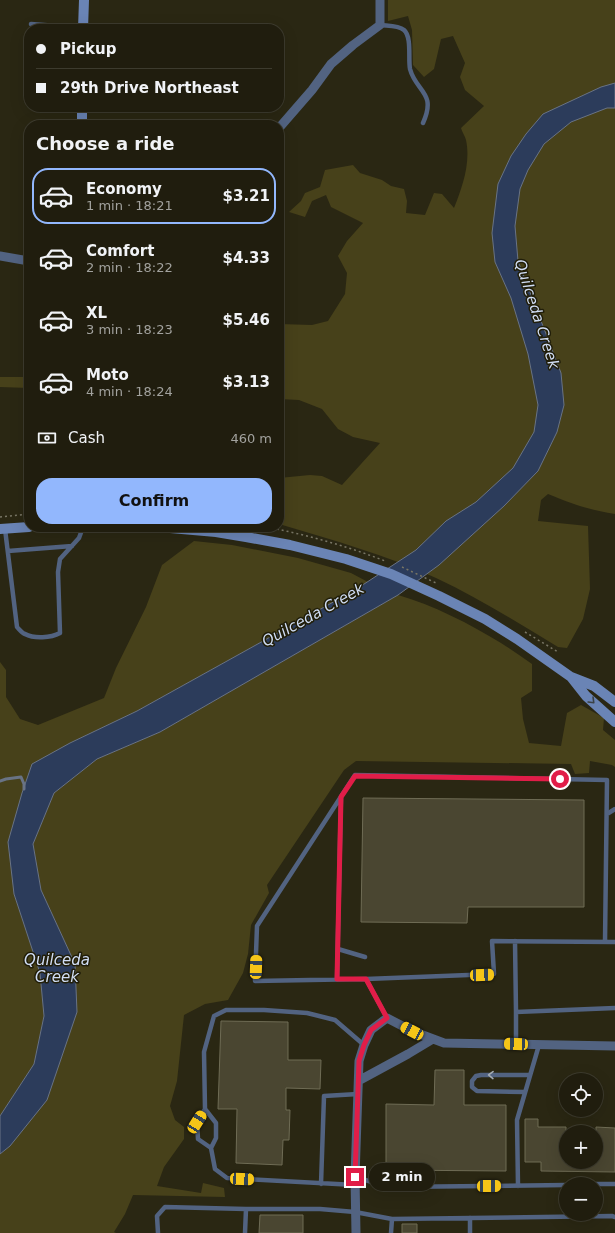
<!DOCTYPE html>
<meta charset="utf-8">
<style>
body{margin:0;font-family:"DejaVu Sans",sans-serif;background:#2d2a1c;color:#f1f3f6;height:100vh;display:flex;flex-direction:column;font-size:15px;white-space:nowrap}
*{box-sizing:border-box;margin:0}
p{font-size:13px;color:#a2a29e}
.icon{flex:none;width:22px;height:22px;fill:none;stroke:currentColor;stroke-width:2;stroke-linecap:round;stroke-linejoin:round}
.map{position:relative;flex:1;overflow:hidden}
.drawer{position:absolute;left:24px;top:120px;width:260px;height:412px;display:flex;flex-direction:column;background:#201d0e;border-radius:16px;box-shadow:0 4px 16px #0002,0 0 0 1px #3d3b2e}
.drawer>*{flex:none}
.top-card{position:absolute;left:24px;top:24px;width:260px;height:88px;border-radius:16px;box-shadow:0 4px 16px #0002,0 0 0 1px #3d3b2e;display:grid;align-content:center;height:88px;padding:0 12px;background:#201d0e}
.controls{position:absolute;left:559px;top:1073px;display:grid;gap:8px}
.controls a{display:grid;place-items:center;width:44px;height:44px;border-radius:50%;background:#201d0e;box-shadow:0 4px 16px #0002,0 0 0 1px #3d3b2e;font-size:20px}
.end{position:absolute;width:18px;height:18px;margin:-9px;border:5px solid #e11d48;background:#fff;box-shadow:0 0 0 2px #fff}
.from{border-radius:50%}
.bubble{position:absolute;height:28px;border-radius:14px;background:#201d0e;box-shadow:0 4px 16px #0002,0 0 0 1px #3d3b2e;font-size:13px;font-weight:700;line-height:28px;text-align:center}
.car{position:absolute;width:12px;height:24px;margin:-12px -6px;border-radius:5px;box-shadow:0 0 3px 1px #0007;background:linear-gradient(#f5c518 24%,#345 0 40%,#f5c518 0 76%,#345 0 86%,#f5c518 0)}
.top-card b{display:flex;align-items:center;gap:14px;height:38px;font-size:15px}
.top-card b+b{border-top:1px solid #3d3b2e}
.top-card i{width:10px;height:10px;background:#f1f3f6}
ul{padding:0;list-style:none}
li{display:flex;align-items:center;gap:12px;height:56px;margin:0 8px 6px;padding:0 4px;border:2px solid transparent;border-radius:16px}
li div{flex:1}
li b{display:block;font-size:15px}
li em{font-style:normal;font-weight:700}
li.on{border-color:#92b7fd}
li>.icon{width:36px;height:36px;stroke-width:1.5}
h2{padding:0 12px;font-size:18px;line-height:48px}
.pay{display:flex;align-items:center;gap:10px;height:44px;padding:0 12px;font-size:15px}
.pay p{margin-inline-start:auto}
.primary-button{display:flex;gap:8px;margin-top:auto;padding:8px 12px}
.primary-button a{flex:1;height:46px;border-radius:16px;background:#92b7fd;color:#111;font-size:16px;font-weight:700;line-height:46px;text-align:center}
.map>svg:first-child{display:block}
</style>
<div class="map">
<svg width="615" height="1233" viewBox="0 0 615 1233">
<rect width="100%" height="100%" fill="#2a2713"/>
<!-- green -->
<path fill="#47411a" d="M388 0H615V514C590 510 572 504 548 494L541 500 538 521 588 526 590 589 583 619 567 648 558 647C518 623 479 598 436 578 386 555 333 540 279 524V478L310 475 322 476 342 485 380 443 353 437 338 429 322 409 299 400 279 399V324L312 325 328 321 345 294 347 273 338 256 347 241 363 223 331 207 326 195 312 201 305 217 289 212 301 201 305 193 320 187 325 170 353 165 360 173 382 180 391 186 404 189 407 201 406 213 425 215 434 193 442 194 454 208C462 188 471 163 466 140 465 136 462 132 461 128L484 106 465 90 460 77 465 63 453 36 441 39 434 69 424 77 413 65 412 30 408 16 388 21Z
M0 377H29V388L0 387Z
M194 541 232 545 298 558 351 573 368 582 355 590 137 711 70 743 14 894 40 973 44 1016 34 1064 0 1116V662L6 670V697L20 719 38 725 104 698 116 668 146 607 162 565Z
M398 595C433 605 470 624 501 643 512 650 522 657 532 664V691L521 698 523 719 529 743 561 746 567 713 581 705 604 718 603 730 615 740V767L612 765 590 761 589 773 575 774 571 764 356 761 344 770 267 885 269 893 251 925 248 954 243 973 228 1000 205 1004 184 1015 177 1081 170 1106 175 1120 184 1127V1139L164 1167 157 1186 201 1193 203 1183 224 1188 225 1197 133 1195 125 1214 114 1232 116 1233H0V1154L10 1146 75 964 41 890 33 844 54 793 97 759 160 732Z"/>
<!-- water -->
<path fill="#2c3c5b" stroke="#697385" d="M615 83V108H607L571 122 544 144 528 170 520 189 515 226 518 261 561 373 564 405 557 432 538 471 504 506 439 565 398 595 160 732 97 759 54 793 33 844 41 890 75 964 77 1012 47 1100 10 1146 0 1154V1116L34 1064 44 1016 40 973 14 894 8 842 22 793 32 764 70 743 137 711 355 590 416 550 446 521 476 502 513 468 534 432 538 405 528 354 511 298 495 262 492 233 498 184 511 156 526 134 543 114 601 87Z"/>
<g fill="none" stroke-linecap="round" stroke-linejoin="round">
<!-- stream -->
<path stroke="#697385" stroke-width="3" d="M0 781 6 779 21 777 24 784V789"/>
</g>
<!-- building -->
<path fill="#4a4631" stroke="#6f6c55" d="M363 798 584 800V907H468L467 923 361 922Z
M221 1021 288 1022V1060H321L320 1089 286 1088V1110H290L289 1140H283L282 1165 236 1163 237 1109H218Z
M435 1070H464V1105H506V1171L386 1170V1104L434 1105Z
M525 1119H538V1127H566V1162H596V1127L615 1128V1172L541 1171V1162H525Z
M260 1215H303V1233H259Z
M402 1224H417V1233H402Z"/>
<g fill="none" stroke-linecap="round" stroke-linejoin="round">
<!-- path -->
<path stroke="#797665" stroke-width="1.5" stroke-dasharray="2 3" stroke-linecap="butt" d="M0 517 29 514
M267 527C307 535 347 546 385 561
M402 567 436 583
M525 632 558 652"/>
<!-- lane -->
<path stroke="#526381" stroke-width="4.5" d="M31 24 83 28
M380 25C387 26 398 25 404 30 412 37 408 59 410 69 416 92 437 92 423 123
M5 529 17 627C19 629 22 633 25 634 34 639 51 638 60 633L58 572 60 559 79 538 83 527
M8 551 72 546
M607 814 615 809
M515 941 516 1012 615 1008
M605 942 607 780 355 775 257 926 255 981 366 979 494 974 492 941 615 942
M338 949 365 957
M337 979 341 797
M366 979 387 1018
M516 1012V1044
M525 1092 477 1091 472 1087V1081L476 1076 481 1075H530
M205 1109 197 1122 198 1139 211 1148 215 1169 227 1178 355 1185
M211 1148 216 1138V1123L205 1109 204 1052 214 1016 226 1010H264L307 1013 335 1020 364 1045
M355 1177 389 1187 566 1185
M321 1184 324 1096 358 1094
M596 1184H615
M518 1186 517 1120 539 1045
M470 1218V1233
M392 1219 612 1216 615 1217
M158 1233 157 1216 165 1207 246 1209H320L355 1212 392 1219 391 1233
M245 1233 246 1209"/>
<!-- street -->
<path stroke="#526381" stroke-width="9" d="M279 128 312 90 331 64 353 45 380 25V0
M0 256 29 261
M360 1080 408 1054 433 1039
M356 1233 355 1177 359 1061 364 1045 371 1030 387 1018 412 1031 444 1043 615 1046"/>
<!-- secondary -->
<path stroke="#6a84b5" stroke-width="10" d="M83 29 84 0
M82 125V107
M159 527 216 532 246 537 290 545 346 559 391 574 439 596 485 619 517 639 571 677 586 696 615 722
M0 529 29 527
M571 677 594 686 615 702"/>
</g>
<!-- one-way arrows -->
<defs><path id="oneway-chevron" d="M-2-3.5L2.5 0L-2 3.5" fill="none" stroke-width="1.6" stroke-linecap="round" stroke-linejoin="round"/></defs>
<use stroke="#3b4245" href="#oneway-chevron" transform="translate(592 701) rotate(45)"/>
<use stroke="#a4acb4" href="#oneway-chevron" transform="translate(491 1075) rotate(-179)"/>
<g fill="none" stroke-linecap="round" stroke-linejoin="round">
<!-- route -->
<path stroke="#e11d48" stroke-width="5" d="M355 1177 359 1061 364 1045 371 1030 387 1018 366 979H337L341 797 355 776 560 779"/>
</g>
<g text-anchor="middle" stroke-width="3" stroke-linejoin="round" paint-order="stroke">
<!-- water labels -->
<g font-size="15" font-style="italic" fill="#d0ddf4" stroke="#211e09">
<text transform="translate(537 314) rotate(72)" y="5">Quilceda Creek</text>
<text transform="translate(313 615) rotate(-29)" y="5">Quilceda Creek</text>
<text x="57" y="965">Quilceda<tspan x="57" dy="17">Creek</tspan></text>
</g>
</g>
</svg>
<div class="controls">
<a><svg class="icon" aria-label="locate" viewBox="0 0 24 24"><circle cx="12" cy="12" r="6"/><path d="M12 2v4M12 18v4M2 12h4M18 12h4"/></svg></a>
<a>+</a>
<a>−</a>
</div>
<i class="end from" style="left:560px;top:779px"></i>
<i class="end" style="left:355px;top:1177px"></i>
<div class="bubble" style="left:369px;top:1163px;width:66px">2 min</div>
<i class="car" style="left:256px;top:967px;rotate:2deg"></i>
<i class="car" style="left:482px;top:975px;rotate:88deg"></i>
<i class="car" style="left:412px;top:1031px;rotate:298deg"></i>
<i class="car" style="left:516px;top:1044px;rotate:272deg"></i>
<i class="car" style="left:197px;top:1122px;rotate:32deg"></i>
<i class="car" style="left:242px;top:1179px;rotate:93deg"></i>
<i class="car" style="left:489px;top:1186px;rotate:89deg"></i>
<div class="top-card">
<b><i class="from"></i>Pickup</b>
<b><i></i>29th Drive Northeast</b>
</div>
<section class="drawer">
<h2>Choose a ride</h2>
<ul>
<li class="on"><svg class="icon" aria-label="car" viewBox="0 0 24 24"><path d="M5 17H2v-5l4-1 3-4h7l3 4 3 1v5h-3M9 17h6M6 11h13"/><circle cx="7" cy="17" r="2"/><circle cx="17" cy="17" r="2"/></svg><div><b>Economy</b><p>1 min · 18:21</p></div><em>$3.21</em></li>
<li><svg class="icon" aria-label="car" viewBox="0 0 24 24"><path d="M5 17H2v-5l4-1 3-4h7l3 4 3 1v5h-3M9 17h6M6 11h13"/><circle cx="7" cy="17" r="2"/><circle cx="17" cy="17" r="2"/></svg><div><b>Comfort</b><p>2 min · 18:22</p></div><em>$4.33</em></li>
<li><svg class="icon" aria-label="car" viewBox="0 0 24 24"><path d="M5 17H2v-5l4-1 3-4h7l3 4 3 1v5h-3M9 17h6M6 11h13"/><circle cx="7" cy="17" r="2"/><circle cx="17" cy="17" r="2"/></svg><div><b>XL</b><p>3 min · 18:23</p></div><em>$5.46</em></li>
<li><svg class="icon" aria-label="car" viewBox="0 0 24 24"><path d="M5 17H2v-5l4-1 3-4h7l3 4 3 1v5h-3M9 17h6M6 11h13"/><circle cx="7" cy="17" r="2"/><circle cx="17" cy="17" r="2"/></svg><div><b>Moto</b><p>4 min · 18:24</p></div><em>$3.13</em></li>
</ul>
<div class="pay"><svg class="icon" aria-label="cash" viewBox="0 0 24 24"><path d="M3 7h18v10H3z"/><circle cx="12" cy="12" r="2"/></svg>Cash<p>460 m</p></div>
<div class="primary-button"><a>Confirm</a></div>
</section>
</div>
